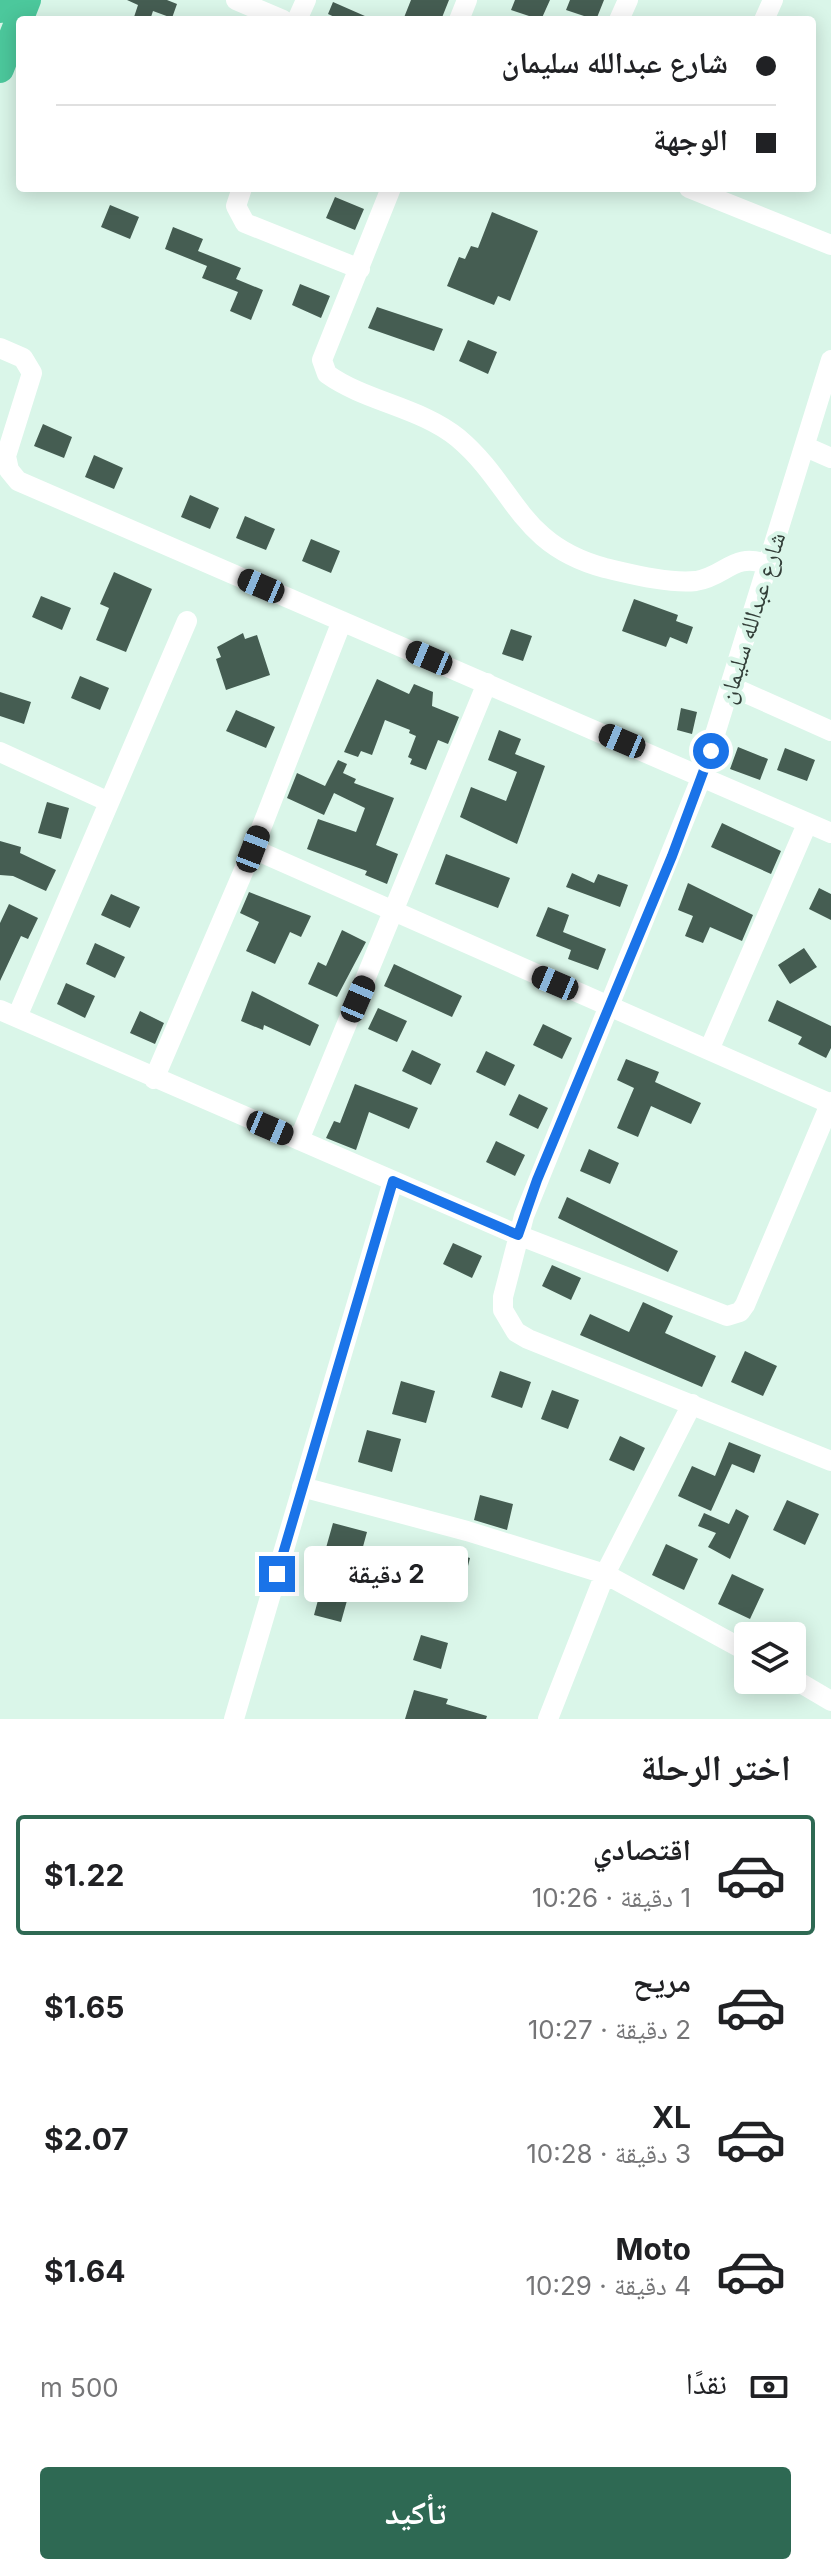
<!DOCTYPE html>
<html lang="ar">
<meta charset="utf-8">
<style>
body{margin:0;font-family:Inter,"Noto Naskh Arabic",sans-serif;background:#f6f6f6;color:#202124;direction:rtl;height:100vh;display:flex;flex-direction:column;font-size:30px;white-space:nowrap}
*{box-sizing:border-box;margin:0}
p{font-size:26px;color:#757577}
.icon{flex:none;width:44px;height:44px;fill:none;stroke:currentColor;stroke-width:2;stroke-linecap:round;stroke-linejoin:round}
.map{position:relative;height:1719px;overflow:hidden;direction:ltr}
.drawer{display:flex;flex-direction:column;background:#fff;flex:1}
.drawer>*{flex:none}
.top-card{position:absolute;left:16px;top:16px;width:800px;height:176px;border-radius:8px;box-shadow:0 4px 20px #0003;direction:rtl;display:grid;align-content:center;height:176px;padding:0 40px;background:#fff}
.controls{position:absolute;left:734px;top:1622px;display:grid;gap:16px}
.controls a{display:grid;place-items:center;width:72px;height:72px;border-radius:8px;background:#fff;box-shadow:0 4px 20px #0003;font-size:40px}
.end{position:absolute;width:36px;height:36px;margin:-18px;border:10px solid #1a73e8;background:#fff;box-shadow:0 0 0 4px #fff}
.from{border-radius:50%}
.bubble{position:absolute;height:56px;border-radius:8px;background:#fff;box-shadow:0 4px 20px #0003;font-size:26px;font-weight:700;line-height:56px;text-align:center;direction:rtl}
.car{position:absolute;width:24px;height:48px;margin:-24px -12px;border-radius:10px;box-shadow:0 0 6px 2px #0007;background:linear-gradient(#222 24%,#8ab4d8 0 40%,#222 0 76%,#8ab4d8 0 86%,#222 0)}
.top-card b{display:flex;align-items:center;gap:28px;height:76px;font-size:30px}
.top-card b+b{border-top:2px solid #e0e0e0}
.top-card i{width:20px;height:20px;background:#202124}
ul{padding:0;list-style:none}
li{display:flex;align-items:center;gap:24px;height:120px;margin:0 16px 12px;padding:0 24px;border:4px solid transparent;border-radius:8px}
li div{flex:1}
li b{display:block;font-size:30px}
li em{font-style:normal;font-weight:700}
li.active{border-color:#2e6953}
li>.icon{width:72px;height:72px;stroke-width:1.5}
h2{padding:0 40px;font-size:36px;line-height:96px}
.pay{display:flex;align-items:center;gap:20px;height:88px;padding:0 40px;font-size:30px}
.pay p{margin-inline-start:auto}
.primary-button{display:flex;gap:16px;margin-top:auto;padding:16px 40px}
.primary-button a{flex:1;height:92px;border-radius:8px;background:#2e6953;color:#fff;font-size:32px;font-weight:700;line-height:92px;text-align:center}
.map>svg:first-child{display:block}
</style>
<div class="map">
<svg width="831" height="1719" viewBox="0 0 831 1719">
<rect width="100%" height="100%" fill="#daf6e9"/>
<!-- building -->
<path fill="#455d52" d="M127 0H167L177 4 172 18 153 11 150 20H133L138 5Z
M411 0H449L441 20H403Z
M515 0H550L541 20 511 10Z
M570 0H604L596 20 566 10Z
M333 2 374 20H341L328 14Z
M335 197 364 209 355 230 326 218Z
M110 205 139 217 130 239 101 227Z
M492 212 538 231 510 301 498 296 494 305 447 286 459 257 465 259 471 246 478 248Z
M173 227 203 239 198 251 241 268 236 279 263 290 251 320 230 311 238 292 202 278 207 266 165 249Z
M300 284 330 296 321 318 292 305Z
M377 307 443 329 434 351 368 328Z
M468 340 497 352 488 374 459 361Z
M43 424 72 437 64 458 34 446Z
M94 455 123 468 114 489 85 477Z
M190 495 219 508 210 529 181 517Z
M245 516 275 529 266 550 236 538Z
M311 539 340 551 331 573 302 561Z
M114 572 152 589 126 652 96 640 109 608 100 604Z
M41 596 71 608 62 630 32 617Z
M634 599 678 615 676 621 693 627 687 644 670 637 666 647 622 631Z
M511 629 532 636 523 661 502 654Z
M243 633 245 639 257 635 270 675 226 690 216 659 221 657 217 647Z
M80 676 109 688 100 710 71 698Z
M377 679 409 694 414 684 433 692 432 706 459 717 448 744 438 740 426 770 410 764 412 759 408 757 416 736 409 733 410 730 385 720 372 755 361 751 358 757 344 752Z
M0 692 31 702 24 724 0 716Z
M681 708 697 712 692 734 677 730Z
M236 710 275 727 266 748 226 731Z
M499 730 521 739 515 754 545 766 517 844 460 817 471 787 506 801 517 772 488 760Z
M738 747 768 759 760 780 730 769Z
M785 748 815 760 807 781 777 770Z
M338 760 347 764 343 773 356 779 354 783 394 798 376 845 398 854 387 884 365 875 367 871 307 849 318 819 356 832 365 808 334 793 324 815 287 798 297 773 325 786Z
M47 802 69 808 61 839 38 833Z
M722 823 781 851 771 874 711 847Z
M0 841 21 847 20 853 56 870 46 891 13 876 0 875Z
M446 854 510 878 498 908 435 884Z
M572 873 594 883 598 874 628 885 620 907 566 887Z
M688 883 753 915 742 941 710 927 703 943 685 936 693 916 678 910Z
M819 888 831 894V920L809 909Z
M249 892 311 916 301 937 290 932 275 964 246 951 259 922 240 913Z
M111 894 140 907 130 928 101 915Z
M9 904 38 918 28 939 21 936 0 981V923Z
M548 907 569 915 563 932 606 949 598 970 568 959 571 950 536 936Z
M342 930 366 942 337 997 308 984 318 962 326 966Z
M95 943 125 957 115 978 86 964Z
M804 948 817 967 790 984 778 965Z
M394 964 462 996 452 1017 384 986Z
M66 983 95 996 85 1018 57 1004Z
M252 991 319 1025 310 1046 264 1025 263 1030 241 1021Z
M777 1000 831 1026V1048L826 1058 798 1044 802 1037 768 1021Z
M378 1008 407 1021 397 1042 368 1029Z
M140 1011 164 1023 155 1044 130 1033Z
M543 1024 572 1038 562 1059 533 1045Z
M412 1050 441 1064 431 1085 402 1071Z
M486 1051 515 1065 505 1086 476 1072Z
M626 1059 659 1072 655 1082 701 1103 691 1124 651 1106 638 1137 617 1128 634 1088 617 1080Z
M355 1084 418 1108 409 1129 369 1112 356 1150 326 1138 334 1121 340 1123Z
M519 1094 548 1108 538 1129 509 1115Z
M496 1141 525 1155 515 1176 486 1162Z
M589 1149 619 1163 610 1184 580 1171Z
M567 1197 678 1251 668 1272 558 1218Z
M453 1243 482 1256 472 1278 443 1264Z
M552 1265 581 1278 571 1300 542 1286Z
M643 1302 673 1316 665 1333 716 1356 702 1387 580 1335 590 1314 629 1332Z
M745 1351 777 1366 763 1396 731 1382Z
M500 1371 531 1382 522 1408 491 1397Z
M401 1381 435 1391 426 1423 392 1414Z
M552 1390 579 1400 568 1429 541 1419Z
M367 1430 401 1439 392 1472 358 1462Z
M620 1436 645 1448 634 1471 609 1460Z
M729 1442 761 1455 754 1473 732 1464 711 1511 678 1496 692 1466 715 1476Z
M480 1495 513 1504 507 1530 474 1520Z
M787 1500 819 1514 805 1545 773 1530Z
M736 1509 749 1516 730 1559 708 1547 716 1533 698 1526 704 1513 729 1524Z
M333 1523 367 1532 358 1565 324 1555Z
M666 1544 698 1559 684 1590 652 1575Z
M435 1548 470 1558 460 1598 425 1588Z
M732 1574 764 1589 750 1619 718 1604Z
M321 1589 348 1597 341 1622 314 1615Z
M421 1635 448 1643 441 1669 413 1660Z
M414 1690 448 1699 446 1704 487 1716 486 1719H405Z"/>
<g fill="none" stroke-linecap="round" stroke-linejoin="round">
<!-- minor -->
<path stroke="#fff" stroke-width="20" d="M236 0 283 20
M297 20 306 0
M459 20 467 0
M619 20 628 0
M764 20 773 0
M242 188 236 206 245 223 360 269
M391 188 322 360 327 374C366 402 420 407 458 438 515 486 518 545 605 568 631 574 669 584 696 581 727 576 733 551 769 565
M689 188 831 245
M0 348 23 358 32 373 6 456 9 470 18 481 831 833
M831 360 702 776 524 1216 503 1297V1310L516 1332 528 1339 831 1461
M806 447 831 458
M730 686 831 731
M0 752 109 802
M253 849 831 1104
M0 1010 518 1235 727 1316 740 1312 745 1305 831 1102
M17 1017 187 621
M709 1050 807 824
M154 1079 253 849 342 621
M299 1140 487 683
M302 1487 467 1531 605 1574 748 1652
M792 1678 831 1701
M234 1719 393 1181
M548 1719 605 1574 692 1404"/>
<!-- highway -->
<path stroke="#4cc89c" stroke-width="28" d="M0 9 4 0
M0 69 27 0"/>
</g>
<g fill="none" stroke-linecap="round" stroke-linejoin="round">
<!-- route -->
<path stroke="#1a73e8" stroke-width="10" d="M277 1574 393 1181 518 1235 537 1180 672 856 711 751"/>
</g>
<g text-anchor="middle" stroke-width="8" stroke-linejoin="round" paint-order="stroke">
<!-- street labels -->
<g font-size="24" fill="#323e38" stroke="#daf6e9">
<text transform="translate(752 618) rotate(-73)" y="8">شارع عبدالله سليمان</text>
</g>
</g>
</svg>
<div class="controls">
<a><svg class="icon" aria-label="layers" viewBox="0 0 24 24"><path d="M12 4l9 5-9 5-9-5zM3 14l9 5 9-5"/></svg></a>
</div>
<i class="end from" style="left:711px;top:751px"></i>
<i class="end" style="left:277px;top:1574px"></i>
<div class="bubble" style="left:304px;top:1546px;width:164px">2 دقيقة</div>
<i class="car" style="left:261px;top:586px;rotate:293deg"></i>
<i class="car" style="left:429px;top:658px;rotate:293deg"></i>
<i class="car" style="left:622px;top:741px;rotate:293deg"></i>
<i class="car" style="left:253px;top:849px;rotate:21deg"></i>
<i class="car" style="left:555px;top:983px;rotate:293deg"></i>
<i class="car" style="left:358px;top:999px;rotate:23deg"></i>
<i class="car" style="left:270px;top:1128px;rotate:113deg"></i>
<div class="top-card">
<b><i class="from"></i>شارع عبدالله سليمان</b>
<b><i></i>الوجهة</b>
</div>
</div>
<section class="drawer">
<h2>اختر الرحلة</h2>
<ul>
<li class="active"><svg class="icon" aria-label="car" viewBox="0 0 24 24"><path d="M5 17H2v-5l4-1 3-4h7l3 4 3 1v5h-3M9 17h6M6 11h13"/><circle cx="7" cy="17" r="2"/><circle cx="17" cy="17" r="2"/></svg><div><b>اقتصادي</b><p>1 دقيقة · 10:26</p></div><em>$1.22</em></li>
<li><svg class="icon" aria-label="car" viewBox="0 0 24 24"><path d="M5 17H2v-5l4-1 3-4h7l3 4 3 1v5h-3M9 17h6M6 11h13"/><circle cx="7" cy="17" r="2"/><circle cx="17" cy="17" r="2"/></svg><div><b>مريح</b><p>2 دقيقة · 10:27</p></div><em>$1.65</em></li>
<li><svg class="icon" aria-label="car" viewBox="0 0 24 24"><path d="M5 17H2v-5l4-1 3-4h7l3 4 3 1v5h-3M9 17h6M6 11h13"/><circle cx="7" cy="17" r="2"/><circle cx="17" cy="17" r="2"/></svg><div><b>XL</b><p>3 دقيقة · 10:28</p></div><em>$2.07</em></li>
<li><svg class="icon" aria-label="car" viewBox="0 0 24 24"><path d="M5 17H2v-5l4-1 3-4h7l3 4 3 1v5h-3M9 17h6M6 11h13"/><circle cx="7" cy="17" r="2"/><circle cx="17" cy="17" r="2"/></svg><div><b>Moto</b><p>4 دقيقة · 10:29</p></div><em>$1.64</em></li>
</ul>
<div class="pay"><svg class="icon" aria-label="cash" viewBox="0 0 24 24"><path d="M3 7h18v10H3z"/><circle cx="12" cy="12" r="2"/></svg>نقدًا<p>500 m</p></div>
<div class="primary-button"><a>تأكيد</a></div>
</section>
